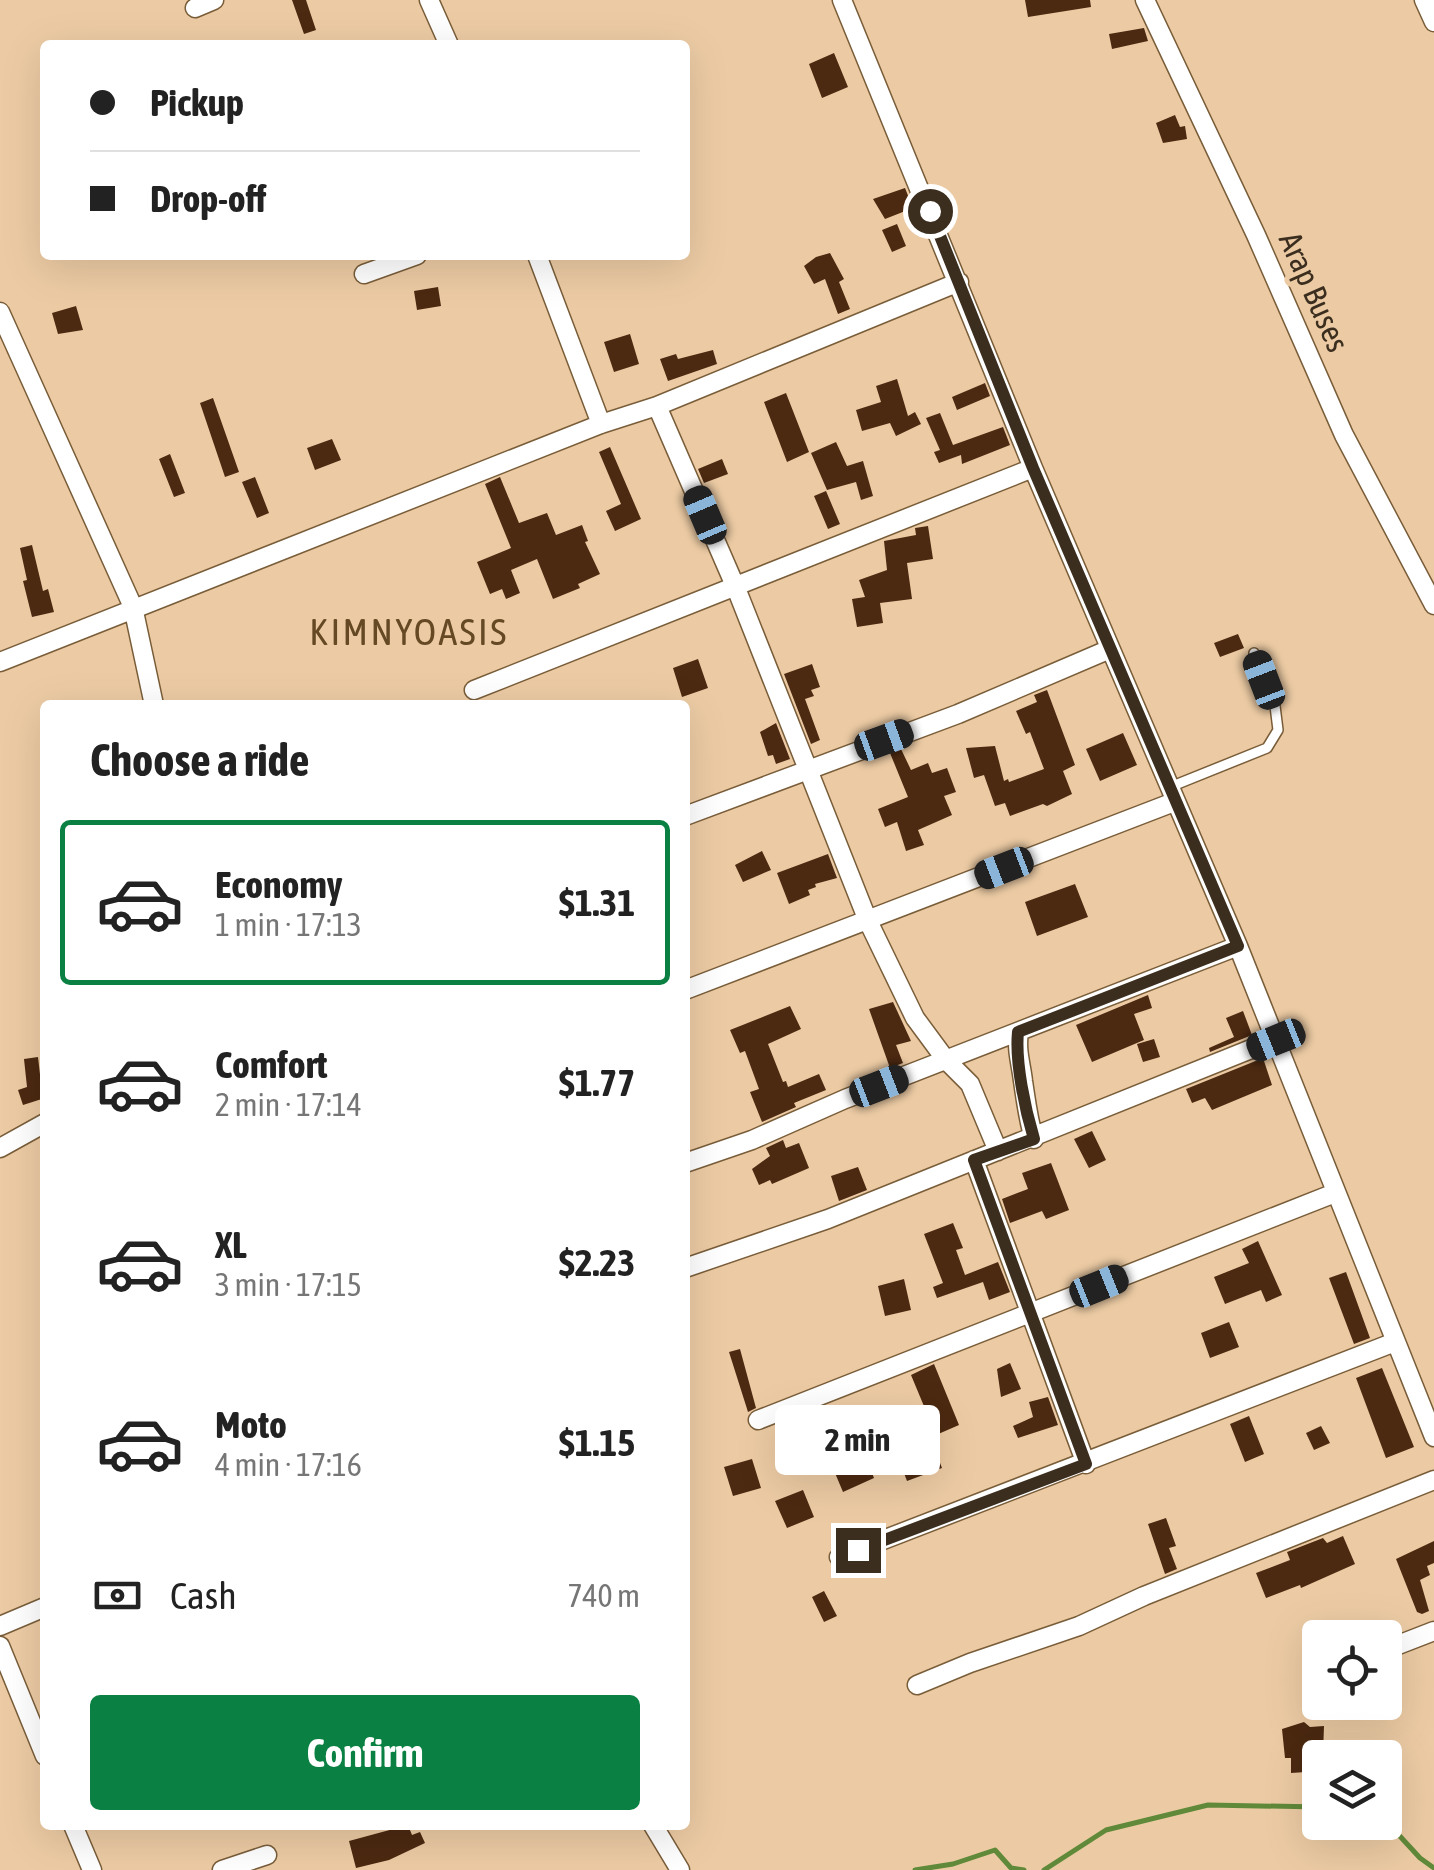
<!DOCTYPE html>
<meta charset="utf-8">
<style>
body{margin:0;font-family:"Asap Condensed",sans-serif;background:#f6f6f6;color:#222;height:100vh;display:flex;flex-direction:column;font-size:38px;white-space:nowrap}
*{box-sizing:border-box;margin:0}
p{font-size:32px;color:#767676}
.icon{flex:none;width:55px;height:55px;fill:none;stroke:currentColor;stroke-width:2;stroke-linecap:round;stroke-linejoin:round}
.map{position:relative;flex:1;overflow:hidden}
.details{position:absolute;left:40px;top:700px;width:650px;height:1130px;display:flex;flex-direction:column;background:#fff;border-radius:10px;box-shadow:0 10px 40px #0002}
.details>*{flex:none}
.guide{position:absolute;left:40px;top:40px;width:650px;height:220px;border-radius:10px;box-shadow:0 10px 40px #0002;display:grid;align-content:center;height:220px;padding:0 50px;background:#fff}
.controls{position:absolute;left:1302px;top:1620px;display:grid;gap:20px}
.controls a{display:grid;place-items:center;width:100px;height:100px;border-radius:10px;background:#fff;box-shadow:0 10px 40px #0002;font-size:50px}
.end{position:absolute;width:45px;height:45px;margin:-22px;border:12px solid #3b2e1f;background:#fff;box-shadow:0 0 0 5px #fff}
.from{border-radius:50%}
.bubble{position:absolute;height:70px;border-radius:10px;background:#fff;box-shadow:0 10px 40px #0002;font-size:32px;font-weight:700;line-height:70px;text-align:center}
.car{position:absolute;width:30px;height:60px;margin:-30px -15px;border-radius:12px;box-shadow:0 0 8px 2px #0007;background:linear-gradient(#222 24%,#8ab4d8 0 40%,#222 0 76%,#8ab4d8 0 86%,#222 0)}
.guide b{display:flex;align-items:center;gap:35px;height:95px;font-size:38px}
.guide b+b{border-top:2px solid #e0e0e0}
.guide i{width:25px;height:25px;background:#222}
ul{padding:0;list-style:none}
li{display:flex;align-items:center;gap:30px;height:165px;margin:0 20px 15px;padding:0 30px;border:5px solid transparent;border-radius:10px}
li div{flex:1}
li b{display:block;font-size:38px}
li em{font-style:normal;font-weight:700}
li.active{border-color:#0b8043}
li>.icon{width:90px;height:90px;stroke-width:1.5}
h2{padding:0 50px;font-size:45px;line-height:120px}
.pay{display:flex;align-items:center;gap:25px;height:110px;padding:0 50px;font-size:38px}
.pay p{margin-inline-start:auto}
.primary-button{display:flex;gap:20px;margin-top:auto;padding:20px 50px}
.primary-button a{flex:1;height:115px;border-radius:10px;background:#0b8043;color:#fff;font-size:40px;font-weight:700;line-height:115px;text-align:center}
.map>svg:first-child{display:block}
</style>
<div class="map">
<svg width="1434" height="1870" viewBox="0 0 1434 1870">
<rect width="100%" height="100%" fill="#eccba4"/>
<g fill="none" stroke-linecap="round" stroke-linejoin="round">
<!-- stream -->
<path stroke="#608939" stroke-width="5" d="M1385 1820 1420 1858 1434 1868
M915 1870 953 1864 995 1850 1011 1868 1024 1870
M1044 1870 1106 1830 1208 1805 1320 1807"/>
</g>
<!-- building -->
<path fill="#4c2911" d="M292 0H306L316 30 304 34Z
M1025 0H1090L1091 7 1028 17Z
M1144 28 1148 41 1112 49 1109 34Z
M834 53 848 87 822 98 809 64Z
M1175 115 1180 127 1185 126 1187 139 1163 143 1156 123Z
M905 188 913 208 885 219 873 199Z
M897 224 906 246 892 252 882 230Z
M830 253 844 279 839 282 850 309 838 314 825 279 814 284 804 266 816 257Z
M438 287 441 306 417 310 414 291Z
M76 306 83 330 58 334 52 313Z
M630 334 639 364 614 372 604 342Z
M713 350 717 364 668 381 660 359 676 354 678 359Z
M897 379 908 416 915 412 921 424 896 436 890 423 862 431 856 410 881 402 876 386Z
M985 383 990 396 957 410 952 397Z
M786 393 809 452 787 462 764 402Z
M213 398 239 472 225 477 200 403Z
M940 413 953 445 1003 427 1010 445 962 464 961 455 939 463 934 452 940 450 926 418Z
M332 439 341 460 315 470 307 448Z
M836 442 847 466 863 461 873 496 861 500 856 482 827 490 811 453Z
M610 447 641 519 615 531 606 511 621 504 599 452Z
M170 454 185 493 174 497 159 459Z
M722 459 728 474 704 483 698 469Z
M255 477 269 513 257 518 242 482Z
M500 477 519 523 547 513 556 535 582 525 588 541 585 542 600 574 578 584 580 588 553 599 537 559 511 570 520 593 506 599 502 589 490 594 477 562 511 548 485 484Z
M826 491 840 524 828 529 814 496Z
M928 526 933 559 907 563 912 599 880 603 883 623 857 627 852 599 865 597 859 580 887 570 884 541 916 535 915 528Z
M32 545 43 591 48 589 54 612 32 617 23 581 27 580 20 548Z
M1238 634 1244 648 1220 657 1214 643Z
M698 659 708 688 682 697 673 668Z
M812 664 820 687 811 690 814 696 805 699 820 740 811 744 784 674Z
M1047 690 1075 765 1063 771 1072 794 1047 806 1043 804 1010 816 1005 803 995 806 984 775 974 778 966 748 995 746 1004 781 1008 779 1009 782 1044 769 1030 732 1026 734 1016 711 1037 702 1034 695Z
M776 723 790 759 776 764 773 755 768 756 760 732Z
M1123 733 1137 765 1100 781 1086 749Z
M901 749 911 770 928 763 932 773 947 768 956 792 944 796 952 815 918 830 924 845 906 851 897 822 885 827 878 809 908 797 890 753Z
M762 851 771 870 743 882 735 865Z
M828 854 837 878 815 884 816 887 808 890 810 895 789 904 777 873Z
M1075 884 1088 917 1037 936 1025 902Z
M1148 995 1152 1008 1134 1014 1144 1040 1092 1062 1076 1025Z
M893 1002 911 1041 896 1045 903 1063 890 1068 869 1009Z
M790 1006 801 1029 768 1044 783 1082 786 1081 788 1087 819 1074 826 1090 794 1103 796 1107 762 1122 750 1092 759 1089 745 1051 740 1053 730 1030Z
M1243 1011 1252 1035 1210 1052 1209 1048 1234 1037 1226 1018Z
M1154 1039 1160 1057 1143 1062 1137 1044Z
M38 1057 41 1083 45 1082V1098L23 1105 18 1090 27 1087 24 1059Z
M1263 1058 1272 1085 1212 1110 1205 1098 1192 1103 1186 1089Z
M1092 1131 1106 1160 1089 1168 1074 1139Z
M783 1140 786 1148 799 1143 809 1168 772 1184 770 1180 759 1185 752 1169 770 1156 766 1148Z
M1051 1163 1069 1210 1046 1219 1042 1211 1010 1223 1002 1199 1028 1189 1022 1173Z
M858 1167 867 1190 839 1201 831 1176Z
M953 1223 963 1248 956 1250 965 1275 998 1262 1010 1292 989 1300 983 1282 937 1298 933 1287 943 1283 924 1234Z
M1258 1241 1282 1295 1266 1302 1261 1290 1225 1304 1214 1277 1249 1263 1242 1249Z
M1346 1272 1370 1338 1354 1344 1329 1278Z
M904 1279 911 1310 885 1316 878 1286Z
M1229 1322 1239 1347 1210 1358 1201 1333Z
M740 1349 756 1408 748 1412 729 1352Z
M1010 1363 1021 1389 1001 1397 997 1369Z
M934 1364 959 1425 936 1435 911 1375Z
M1382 1368 1414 1447 1386 1458 1356 1378Z
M1048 1397 1058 1425 1018 1438 1013 1426 1033 1417 1029 1402Z
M1249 1416 1264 1454 1245 1462 1230 1424Z
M1321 1426 1330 1443 1314 1450 1306 1433Z
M932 1442 942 1468 907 1481 897 1455Z
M752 1459 761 1488 733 1496 724 1467Z
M867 1460 874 1478 843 1492 835 1473Z
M803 1490 814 1517 787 1528 775 1501Z
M1166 1518 1176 1546 1169 1548 1177 1569 1165 1574 1148 1524Z
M1343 1536 1355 1564 1301 1588 1300 1585 1266 1598 1256 1573 1290 1560 1287 1552 1323 1538 1327 1543Z
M1434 1541V1563L1427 1566 1430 1575 1420 1580 1429 1611 1422 1614 1417 1612 1396 1559Z
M824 1591 837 1616 824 1622 812 1597Z
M1304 1722 1310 1727 1324 1726 1323 1754H1318L1319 1763 1306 1765V1772L1291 1773V1758H1285L1282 1729Z
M408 1825 412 1835 420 1832 425 1843 389 1860 356 1868 349 1841Z"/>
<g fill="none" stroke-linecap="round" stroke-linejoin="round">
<!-- lane casing -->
<g stroke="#795d39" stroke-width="12">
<path id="lane" d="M1170 787 1267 748 1278 730 1275 706 1254 653"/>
</g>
<!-- street casing -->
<g stroke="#795d39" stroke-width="21">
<path id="street" d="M429 0 449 45
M842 0 1033 468 1238 946 1434 1437
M1145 0 1256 235 1344 435 1434 605
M1424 0 1434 22
M195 8 214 0
M537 255 601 424
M364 274 417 255
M0 312 133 607 154 705
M657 406 736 588 868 921 915 1018 946 1060 970 1084 998 1151
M0 662 601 424 657 406 959 282
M474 690 1033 468
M685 816 958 714 1110 649
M685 990 1174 802
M1019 1032C1016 1051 1021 1063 1023 1081 1026 1101 1028 1119 1034 1139
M0 1148 45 1123
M974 1160 1086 1464
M685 1163 752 1140 845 1099 1238 946
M685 1268 828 1219 1276 1039
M758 1420 1335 1193
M839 1557 1395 1342
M0 1626 45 1607
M0 1646 45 1756
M1385 1650 1434 1631
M1313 1677 1320 1674
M917 1685 970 1663 1079 1626 1144 1596 1434 1480
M73 1825 92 1870
M653 1825 680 1870
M222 1870 267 1855"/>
</g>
<!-- lane -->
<use href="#lane" stroke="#fff" stroke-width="9"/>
<!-- street -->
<use href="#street" stroke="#fff" stroke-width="18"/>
</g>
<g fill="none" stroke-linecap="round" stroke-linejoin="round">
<!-- route -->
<path stroke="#3b2e1f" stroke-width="12" d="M858 1550 1086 1464 974 1160 1034 1139C1025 1109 1015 1062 1018 1032L1238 946 1033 468 930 211"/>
</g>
<g text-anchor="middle" stroke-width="10" stroke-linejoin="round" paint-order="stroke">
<!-- street labels -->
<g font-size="32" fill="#3b2e1f" stroke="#eccba4">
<text transform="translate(1314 292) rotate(66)" y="11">Arap Buses</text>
</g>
<!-- quarter labels -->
<g font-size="38" letter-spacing="2.5" fill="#654925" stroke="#eccba4">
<text x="409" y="645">KIMNYOASIS</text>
</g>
</g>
</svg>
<div class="controls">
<a><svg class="icon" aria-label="locate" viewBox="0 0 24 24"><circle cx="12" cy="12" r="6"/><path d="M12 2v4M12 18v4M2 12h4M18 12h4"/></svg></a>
<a><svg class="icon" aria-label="layers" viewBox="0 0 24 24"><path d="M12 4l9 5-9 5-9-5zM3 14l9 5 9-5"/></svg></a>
</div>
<i class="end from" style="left:930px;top:211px"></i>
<i class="end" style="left:858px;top:1550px"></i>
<div class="bubble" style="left:775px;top:1405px;width:165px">2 min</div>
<i class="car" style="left:705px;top:515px;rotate:337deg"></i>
<i class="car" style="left:1264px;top:680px;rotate:339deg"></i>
<i class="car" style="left:884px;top:740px;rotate:70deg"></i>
<i class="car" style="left:1004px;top:868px;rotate:249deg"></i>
<i class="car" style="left:1276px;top:1040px;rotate:248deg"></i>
<i class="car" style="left:879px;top:1086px;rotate:69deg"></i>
<i class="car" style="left:1099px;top:1286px;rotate:68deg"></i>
<div class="guide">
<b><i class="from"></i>Pickup</b>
<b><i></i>Drop-off</b>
</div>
<section class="details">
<h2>Choose a ride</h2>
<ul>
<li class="active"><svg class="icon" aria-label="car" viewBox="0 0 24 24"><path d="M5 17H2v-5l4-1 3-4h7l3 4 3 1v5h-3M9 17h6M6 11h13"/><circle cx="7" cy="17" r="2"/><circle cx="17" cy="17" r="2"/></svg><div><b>Economy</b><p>1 min · 17:13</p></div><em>$1.31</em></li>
<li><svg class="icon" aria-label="car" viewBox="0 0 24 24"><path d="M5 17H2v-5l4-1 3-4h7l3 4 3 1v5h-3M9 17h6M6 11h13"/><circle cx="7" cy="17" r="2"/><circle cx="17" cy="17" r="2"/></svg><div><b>Comfort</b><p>2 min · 17:14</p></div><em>$1.77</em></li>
<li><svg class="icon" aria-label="car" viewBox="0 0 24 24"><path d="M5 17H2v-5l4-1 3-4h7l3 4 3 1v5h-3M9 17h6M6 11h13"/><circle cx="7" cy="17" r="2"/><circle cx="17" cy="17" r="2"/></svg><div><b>XL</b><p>3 min · 17:15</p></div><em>$2.23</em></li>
<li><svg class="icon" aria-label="car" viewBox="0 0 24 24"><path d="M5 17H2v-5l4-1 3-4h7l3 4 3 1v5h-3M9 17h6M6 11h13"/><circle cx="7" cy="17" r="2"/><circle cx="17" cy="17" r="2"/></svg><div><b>Moto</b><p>4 min · 17:16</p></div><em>$1.15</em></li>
</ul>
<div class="pay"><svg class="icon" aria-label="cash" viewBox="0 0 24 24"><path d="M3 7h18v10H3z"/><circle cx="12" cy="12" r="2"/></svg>Cash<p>740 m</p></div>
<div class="primary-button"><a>Confirm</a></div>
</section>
</div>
